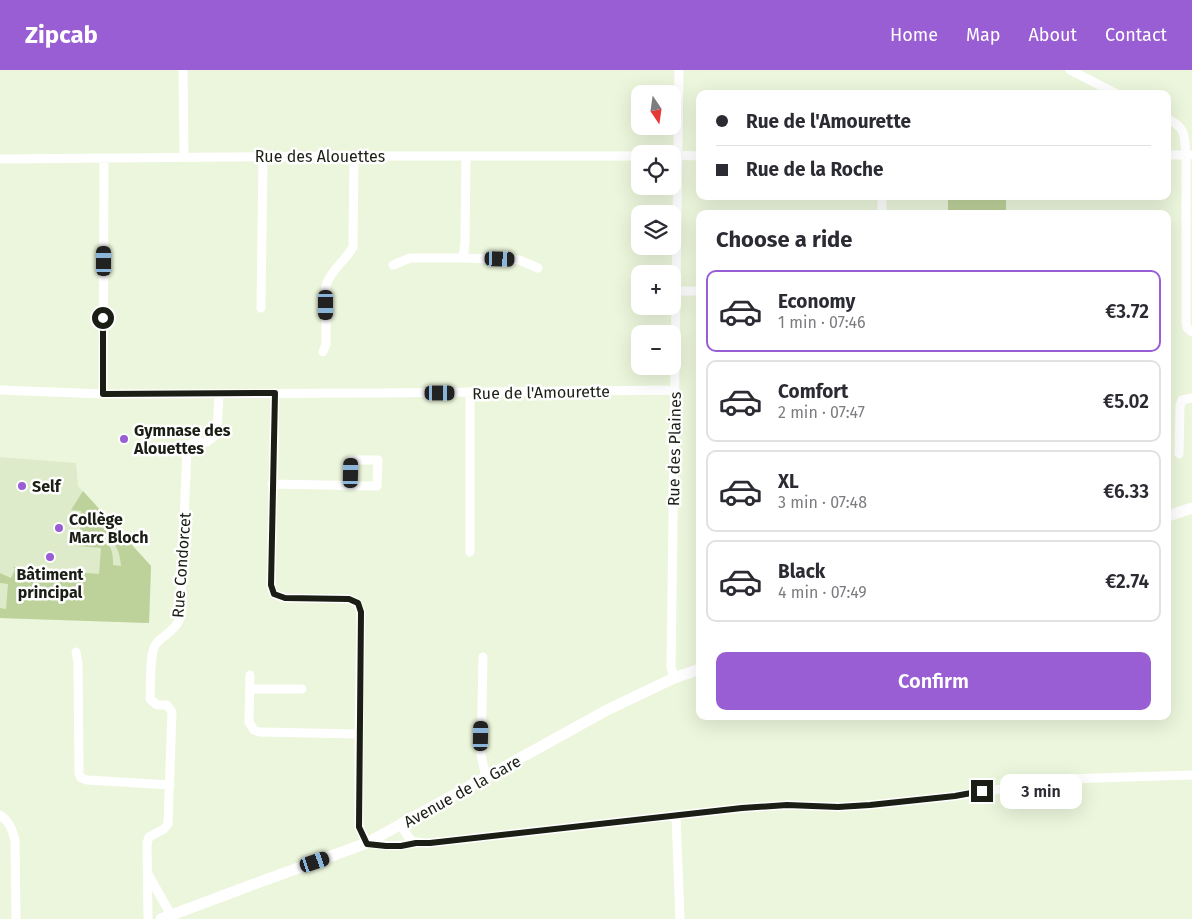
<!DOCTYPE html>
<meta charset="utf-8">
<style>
body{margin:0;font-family:"Fira Sans",sans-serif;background:#f2f2f3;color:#2b2b33;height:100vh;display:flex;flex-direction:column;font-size:19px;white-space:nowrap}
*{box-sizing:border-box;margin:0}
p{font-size:16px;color:#7c7c81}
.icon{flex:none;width:28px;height:28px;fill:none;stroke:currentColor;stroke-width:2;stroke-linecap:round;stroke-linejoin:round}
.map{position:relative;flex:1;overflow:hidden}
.side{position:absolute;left:696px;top:140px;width:475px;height:510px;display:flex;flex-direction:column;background:#fff;border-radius:10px;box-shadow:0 5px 20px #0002}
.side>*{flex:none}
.banner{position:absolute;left:696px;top:20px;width:475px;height:110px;border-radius:10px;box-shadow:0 5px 20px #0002;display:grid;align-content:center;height:110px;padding:0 20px;background:#fff}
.needle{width:32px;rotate:167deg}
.controls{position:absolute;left:631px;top:15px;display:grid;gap:10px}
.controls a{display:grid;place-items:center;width:50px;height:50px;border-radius:10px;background:#fff;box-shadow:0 5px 20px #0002;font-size:25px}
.end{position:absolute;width:22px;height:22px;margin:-11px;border:6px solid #1a1e14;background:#fff;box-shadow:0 0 0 2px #fff}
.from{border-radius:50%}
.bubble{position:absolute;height:35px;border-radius:10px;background:#fff;box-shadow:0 5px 20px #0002;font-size:16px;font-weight:600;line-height:35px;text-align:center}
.car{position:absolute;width:15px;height:30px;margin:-15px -8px;border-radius:6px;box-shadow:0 0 4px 1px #0007;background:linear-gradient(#222 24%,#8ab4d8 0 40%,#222 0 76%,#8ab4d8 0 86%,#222 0)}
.banner b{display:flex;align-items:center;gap:18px;height:48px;font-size:19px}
.banner b+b{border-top:1px solid #e1e1e2}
.banner i{width:12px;height:12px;background:#2b2b33}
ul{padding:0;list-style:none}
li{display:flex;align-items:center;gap:15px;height:82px;margin:0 10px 8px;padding:0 10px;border:2px solid #e1e1e2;border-radius:10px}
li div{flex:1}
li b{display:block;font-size:19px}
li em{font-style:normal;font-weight:600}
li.current{border-color:#995dd4}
li>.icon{width:45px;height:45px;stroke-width:1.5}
h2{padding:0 20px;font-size:22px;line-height:60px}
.action{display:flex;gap:10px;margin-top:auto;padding:10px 20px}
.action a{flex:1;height:58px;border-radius:10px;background:#995dd4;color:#fff;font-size:20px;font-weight:600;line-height:58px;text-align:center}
header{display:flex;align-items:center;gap:30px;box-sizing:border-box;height:70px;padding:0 25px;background:#995dd4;color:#fff}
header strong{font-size:24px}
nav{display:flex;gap:28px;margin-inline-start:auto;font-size:18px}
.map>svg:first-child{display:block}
</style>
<header>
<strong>Zipcab</strong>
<nav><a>Home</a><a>Map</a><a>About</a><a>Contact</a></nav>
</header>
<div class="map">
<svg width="1192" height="849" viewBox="0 0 1192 849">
<rect width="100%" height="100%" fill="#ecf6dc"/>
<!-- built -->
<path fill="#deebca" d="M0 387 76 393 78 416 151 496 149 553 0 548Z"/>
<!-- green -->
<path fill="#bdd29a" d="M948 126H1006V144H948Z
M83 421 151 496 149 553 0 548V538L6 539 8 514 0 513V503L11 508 15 499 13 497 36 499 35 507H41L42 499 99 504 101 478 78 476 79 467C101 469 114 468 113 495L121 496C119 468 105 463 80 461L81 441 71 440Z"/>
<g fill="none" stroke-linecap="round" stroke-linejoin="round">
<!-- minor -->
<path stroke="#fff" stroke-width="9" d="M183 0 184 87
M1070 0 1117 24
M1168 49C1187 59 1184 65 1186 85V252L1187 258 1192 262
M673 85 700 86
M1168 85H1190
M104 88 103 324 381 323 675 320
M0 89 354 86H640
M882 144V126
M463 188 465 173 466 86
M393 195 410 188H463L519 190 538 198
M676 221H700
M261 238 263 87
M323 282 326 274V215C331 200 345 191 353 177L354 86
M0 320 103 324
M275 323 271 515 274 524 285 528 349 529 357 533 361 542 359 664V757L367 773C385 776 397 777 415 773
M1179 384 1180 336 1182 330 1192 328
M272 414 377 416 378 390H351V416
M470 482V322
M76 582 78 593 79 703 81 708 87 710 170 715
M483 587 481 685 486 707
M250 605 249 652 254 660 260 662 359 664
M674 608 671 597 679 0
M250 619H302
M0 745C10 752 12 759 15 770L16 849
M676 745 680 849
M401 754C410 772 411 773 430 773L742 738 787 735 839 737 870 735 955 726 1067 709 1192 705
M148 804 171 845
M148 849 147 773 149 767 164 759 168 754 172 642 167 635H157L150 629C151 617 149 583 156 574 164 564 173 563 180 549L187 378 194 372H207L217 364 219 324"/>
<!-- tertiary -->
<path stroke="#fff" stroke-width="11" d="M1168 446 1192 438
M161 849 249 816 367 773 607 640 674 608 700 599"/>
</g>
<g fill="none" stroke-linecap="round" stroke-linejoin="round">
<!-- route -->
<path stroke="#1a1e14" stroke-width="6" d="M103 248V324L275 323 271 515 274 524 285 528 349 529 358 533 361 542 359 757 367 774 386 776H401L416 773H430L742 738 787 735 838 737 870 735 955 726 982 721"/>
</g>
<!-- markers -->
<g fill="#995dd4" stroke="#fefefe" stroke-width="2">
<circle cx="124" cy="369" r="5"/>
<circle cx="22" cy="416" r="5"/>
<circle cx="59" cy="458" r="5"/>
<circle cx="50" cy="487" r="5"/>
</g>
<g text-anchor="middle" stroke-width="5" stroke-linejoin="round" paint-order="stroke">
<!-- street labels -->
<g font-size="16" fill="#1a1e14" stroke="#fefefe">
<text x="320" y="92">Rue des Alouettes</text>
<text transform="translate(541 322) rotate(-1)" y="6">Rue de l'Amourette</text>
<text transform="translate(674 379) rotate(-89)" y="6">Rue des Plaines</text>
<text transform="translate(181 495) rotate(-86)" y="6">Rue Condorcet</text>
<text transform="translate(462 721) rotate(-29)" y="6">Avenue de la Gare</text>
</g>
<!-- poi labels -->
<g font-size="16" font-weight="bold" fill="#1a1e14" stroke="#fefefe" text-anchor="start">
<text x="134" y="366">Gymnase des<tspan x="134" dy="18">Alouettes</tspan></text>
<text x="32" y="422">Self</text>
<text x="69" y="455">Collège<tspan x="69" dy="18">Marc Bloch</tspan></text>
<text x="50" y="510" text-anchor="middle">Bâtiment<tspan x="50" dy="18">principal</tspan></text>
</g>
</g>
</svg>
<div class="controls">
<a><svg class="needle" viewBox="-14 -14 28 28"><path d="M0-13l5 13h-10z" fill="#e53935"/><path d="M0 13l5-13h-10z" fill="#7c7c81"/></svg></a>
<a><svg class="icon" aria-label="locate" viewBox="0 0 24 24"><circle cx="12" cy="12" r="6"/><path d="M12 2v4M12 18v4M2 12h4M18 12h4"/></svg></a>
<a><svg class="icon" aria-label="layers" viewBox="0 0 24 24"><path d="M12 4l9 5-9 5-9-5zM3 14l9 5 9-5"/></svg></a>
<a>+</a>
<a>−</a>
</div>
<i class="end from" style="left:103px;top:248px"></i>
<i class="end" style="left:982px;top:721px"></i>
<div class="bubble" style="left:1000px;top:704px;width:82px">3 min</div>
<i class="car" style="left:500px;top:189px;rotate:92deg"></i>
<i class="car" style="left:104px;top:191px;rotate:0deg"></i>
<i class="car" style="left:326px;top:235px;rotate:180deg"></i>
<i class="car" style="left:440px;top:323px;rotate:90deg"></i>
<i class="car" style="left:351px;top:403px;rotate:1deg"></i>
<i class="car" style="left:481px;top:666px;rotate:1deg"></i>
<i class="car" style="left:315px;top:792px;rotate:71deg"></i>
<div class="banner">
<b><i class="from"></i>Rue de l'Amourette</b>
<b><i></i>Rue de la Roche</b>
</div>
<section class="side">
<h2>Choose a ride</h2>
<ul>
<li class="current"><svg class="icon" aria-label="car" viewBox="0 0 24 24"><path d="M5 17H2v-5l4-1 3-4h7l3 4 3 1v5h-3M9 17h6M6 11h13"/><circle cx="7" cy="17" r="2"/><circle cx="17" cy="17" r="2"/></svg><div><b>Economy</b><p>1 min · 07:46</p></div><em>€3.72</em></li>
<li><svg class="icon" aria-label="car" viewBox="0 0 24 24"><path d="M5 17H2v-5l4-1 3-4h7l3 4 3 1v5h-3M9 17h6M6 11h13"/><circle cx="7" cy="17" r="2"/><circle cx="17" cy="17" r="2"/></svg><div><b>Comfort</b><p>2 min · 07:47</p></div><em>€5.02</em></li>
<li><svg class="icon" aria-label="car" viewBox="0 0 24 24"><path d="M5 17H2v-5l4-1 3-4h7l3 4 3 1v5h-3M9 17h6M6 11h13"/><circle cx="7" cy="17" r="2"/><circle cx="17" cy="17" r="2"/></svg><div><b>XL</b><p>3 min · 07:48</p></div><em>€6.33</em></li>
<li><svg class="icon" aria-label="car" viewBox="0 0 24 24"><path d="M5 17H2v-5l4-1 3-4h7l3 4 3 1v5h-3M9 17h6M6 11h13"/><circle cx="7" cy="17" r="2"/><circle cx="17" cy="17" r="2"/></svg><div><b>Black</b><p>4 min · 07:49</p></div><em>€2.74</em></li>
</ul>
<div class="action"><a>Confirm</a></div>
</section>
</div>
